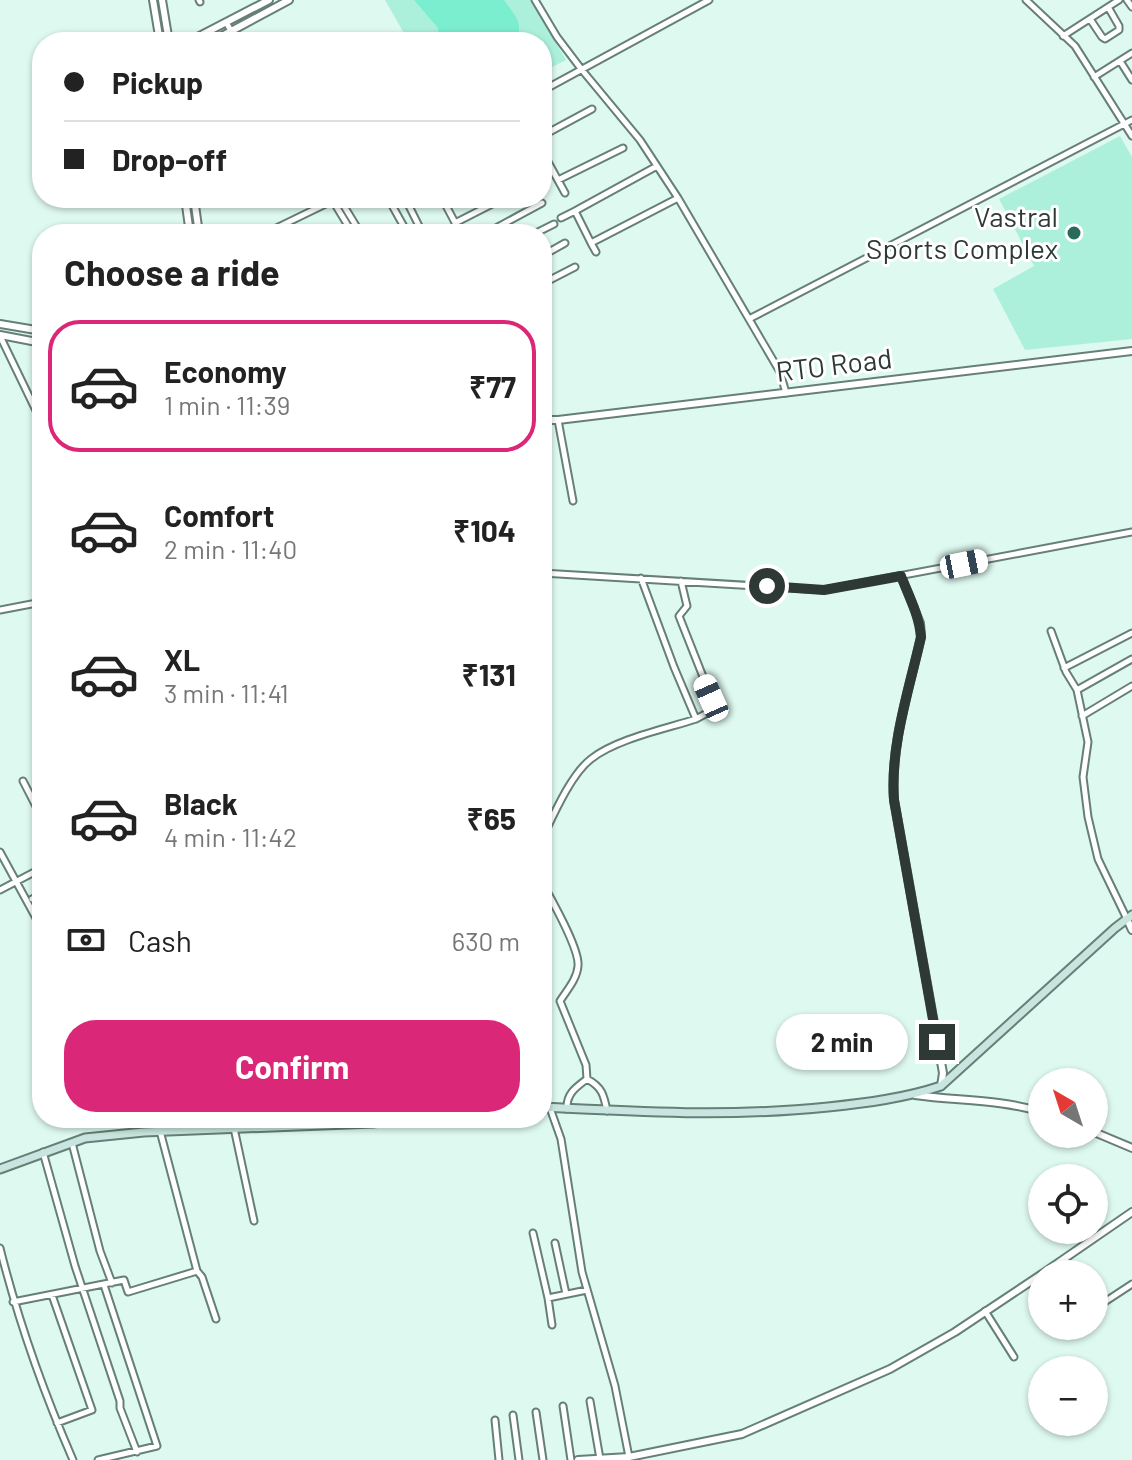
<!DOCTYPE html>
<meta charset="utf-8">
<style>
body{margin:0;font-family:Barlow,sans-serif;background:#f2f2f2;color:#222;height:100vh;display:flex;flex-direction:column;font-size:30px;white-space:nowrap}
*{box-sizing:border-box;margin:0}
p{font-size:26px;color:#767676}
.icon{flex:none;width:44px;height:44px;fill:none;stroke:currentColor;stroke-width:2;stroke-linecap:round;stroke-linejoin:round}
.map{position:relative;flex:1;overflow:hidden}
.sheet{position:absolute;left:32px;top:224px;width:520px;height:904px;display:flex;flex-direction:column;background:#fff;border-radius:32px;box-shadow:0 2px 6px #0004}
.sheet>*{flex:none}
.guide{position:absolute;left:32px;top:32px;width:520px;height:176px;border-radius:32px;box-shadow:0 2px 6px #0004;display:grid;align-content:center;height:176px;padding:0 32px;background:#fff}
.needle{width:52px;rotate:321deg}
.fabs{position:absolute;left:1028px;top:1068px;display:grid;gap:16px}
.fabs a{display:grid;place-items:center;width:80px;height:80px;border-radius:50%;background:#fff;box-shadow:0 2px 6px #0004;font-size:40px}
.end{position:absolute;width:36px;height:36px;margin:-18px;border:10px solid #2e3935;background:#fff;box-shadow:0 0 0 4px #fff}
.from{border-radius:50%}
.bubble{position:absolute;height:56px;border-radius:28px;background:#fff;box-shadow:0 2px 6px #0004;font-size:26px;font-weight:700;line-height:56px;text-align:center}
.car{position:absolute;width:24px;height:48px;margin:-24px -12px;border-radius:10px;box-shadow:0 0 6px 2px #0007;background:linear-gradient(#fff 24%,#345 0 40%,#fff 0 76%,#345 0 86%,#fff 0)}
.guide b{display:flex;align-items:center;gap:28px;height:76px;font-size:30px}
.guide b+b{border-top:2px solid #e0e0e0}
.guide i{width:20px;height:20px;background:#222}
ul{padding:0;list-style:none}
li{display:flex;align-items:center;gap:24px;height:132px;margin:0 16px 12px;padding:0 16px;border:4px solid transparent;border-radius:32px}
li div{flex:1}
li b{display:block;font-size:30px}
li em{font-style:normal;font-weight:700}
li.on{border-color:#db2777}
li>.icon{width:72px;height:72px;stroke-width:1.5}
h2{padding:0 32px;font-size:36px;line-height:96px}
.pay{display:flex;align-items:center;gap:20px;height:88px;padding:0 32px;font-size:30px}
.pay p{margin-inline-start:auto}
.primary-button{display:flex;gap:16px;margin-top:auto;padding:16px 32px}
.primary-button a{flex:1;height:92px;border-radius:32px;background:#db2777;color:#fff;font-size:32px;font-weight:700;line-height:92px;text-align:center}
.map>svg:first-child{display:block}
</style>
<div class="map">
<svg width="1132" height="1460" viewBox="0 0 1132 1460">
<rect width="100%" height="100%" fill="#def9f0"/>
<!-- green -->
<path fill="#acf0dc" d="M385 0H531L566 60 542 72V42H409Z
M1120 136 1132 157V339L1025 350 993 289 1034 266 999 199Z"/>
<!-- water -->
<path fill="#7beecf" d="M414 0H504C515 16 524 22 516 42H439L438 28Z"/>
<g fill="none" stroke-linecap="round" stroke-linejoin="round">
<!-- minor casing -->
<g stroke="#667f77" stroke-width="9">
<path id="minor" d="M199 0 200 2
M535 0 557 37 582 70 640 140 678 198 780 372 786 393
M1026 0 1075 46 1132 136
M1127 0 1132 7
M1090 19 1102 37 1105 39 1119 30V26L1108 7
M226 22 237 42
M1063 36 1119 0
M1120 61 1132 80
M1094 77 1132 53
M542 91 709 0
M542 136 592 109
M542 151 565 193
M558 180 623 148
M359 198 344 206 361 234
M388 198 408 234
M405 198 423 234
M442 198 461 234
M333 201 353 234
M575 211 657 166
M561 218 575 211 591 243
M455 223 504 198
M264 234 338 198
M485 234 542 203
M534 234 554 224
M596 252 591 243 678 198
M542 256 565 243
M542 284 575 267
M749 319 1132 120
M0 336 42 423
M558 420 573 501
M542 573 824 590 1132 532
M641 578 674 667 696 719 709 712 715 707 679 616 687 606 681 581
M0 610 42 602
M1051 631 1066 672 1077 690 1088 742 1083 777 1088 817 1098 859 1127 919
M1064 668 1132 633
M1077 690 1132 659
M1082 716 1132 686
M23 781 42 818
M542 839C553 816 571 774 591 759 616 739 665 729 696 719
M0 852 42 929
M542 882C551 899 580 949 578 966 577 979 567 990 560 1001L586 1065 587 1079C576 1087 566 1094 567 1109
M0 890 42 868
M32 899 42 894
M587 1079C602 1087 604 1095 607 1111
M550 1108 561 1139 582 1272 615 1386 629 1457
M160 1118 163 1131
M234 1128 254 1221
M72 1143 100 1251 112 1283
M43 1152 75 1266 120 1401V1408L137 1452
M533 1233 548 1298
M555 1243 566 1294
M0 1248C18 1320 43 1391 73 1460
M197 1271 202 1277 216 1319
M52 1295 92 1410 57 1423
M13 1302 124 1280 128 1292 197 1271 160 1131
M1097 1307 1132 1284
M985 1311 1014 1357
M552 1325 548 1298 587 1290
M590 1401 600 1459
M563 1406 571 1460
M536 1412 543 1460
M513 1415 519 1460
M495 1420 499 1460
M98 1460 157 1446 104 1285"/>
</g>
<!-- tertiary casing -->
<g stroke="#667f77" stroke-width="10">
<path id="tertiary" d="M153 0 160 42
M162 0 169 42
M188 42 269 0
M211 42 289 0
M185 198 190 234
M194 198 199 234
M0 324 42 331
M0 335 42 343
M542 420H558L1132 351
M901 576 920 623 921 637C909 690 890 745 894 800L943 1073 941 1086
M1127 919 1132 930
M915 1095C958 1101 999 1099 1042 1112
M1094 1132 1132 1148
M1042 1274 1132 1212
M578 1460 629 1457 742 1434 890 1369 955 1332 1042 1274"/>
</g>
<!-- secondary casing -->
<g stroke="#667f77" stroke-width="11">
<path id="secondary" d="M542 1107C638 1112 732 1117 828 1107 866 1103 905 1098 941 1086L1115 928 1132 915
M0 1169 85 1138 144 1132 373 1123 414 1118"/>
</g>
<!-- minor -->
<use href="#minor" stroke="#fff" stroke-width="5"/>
<!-- tertiary -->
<use href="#tertiary" stroke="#fff" stroke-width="6"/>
<!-- secondary -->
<use href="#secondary" stroke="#c8e6df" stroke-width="7"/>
</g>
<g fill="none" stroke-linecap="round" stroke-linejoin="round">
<!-- route -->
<path stroke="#2e3935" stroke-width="10" d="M767 586 824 590 901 576C909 596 919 615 921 637 909 690 890 746 894 800L937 1042"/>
</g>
<!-- markers -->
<circle fill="#296b5a" stroke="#fff" stroke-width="3" cx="1074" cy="233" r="8"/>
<g text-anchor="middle" stroke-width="6" stroke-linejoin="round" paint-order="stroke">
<!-- poi labels -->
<g font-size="28" fill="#2e3935" stroke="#fff" text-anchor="end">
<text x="1058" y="227">Vastral<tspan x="1058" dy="32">Sports Complex</tspan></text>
</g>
<!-- street labels -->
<g font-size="28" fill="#2e3935" stroke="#fff">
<text transform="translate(834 365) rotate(-7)" y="10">RTO Road</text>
</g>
</g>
</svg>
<div class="fabs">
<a><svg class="needle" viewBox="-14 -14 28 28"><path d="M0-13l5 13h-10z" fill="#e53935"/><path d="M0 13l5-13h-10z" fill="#767676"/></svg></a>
<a><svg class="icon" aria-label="locate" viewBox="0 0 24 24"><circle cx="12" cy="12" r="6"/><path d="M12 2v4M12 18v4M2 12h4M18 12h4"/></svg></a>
<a>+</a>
<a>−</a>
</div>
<i class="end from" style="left:767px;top:586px"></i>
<i class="end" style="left:937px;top:1042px"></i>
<div class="bubble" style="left:776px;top:1014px;width:132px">2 min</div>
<i class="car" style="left:964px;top:564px;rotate:79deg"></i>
<i class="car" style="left:711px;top:698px;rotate:336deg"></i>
<div class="guide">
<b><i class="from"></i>Pickup</b>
<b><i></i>Drop-off</b>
</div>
<section class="sheet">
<h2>Choose a ride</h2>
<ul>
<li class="on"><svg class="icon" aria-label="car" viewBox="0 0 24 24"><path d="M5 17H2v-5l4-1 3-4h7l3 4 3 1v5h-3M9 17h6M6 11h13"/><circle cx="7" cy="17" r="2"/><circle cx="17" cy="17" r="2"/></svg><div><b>Economy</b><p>1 min · 11:39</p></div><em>₹77</em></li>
<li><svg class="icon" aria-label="car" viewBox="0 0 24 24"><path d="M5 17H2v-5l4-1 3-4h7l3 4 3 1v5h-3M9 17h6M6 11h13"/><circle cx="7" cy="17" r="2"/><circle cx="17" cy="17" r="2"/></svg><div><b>Comfort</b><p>2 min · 11:40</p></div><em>₹104</em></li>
<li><svg class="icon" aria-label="car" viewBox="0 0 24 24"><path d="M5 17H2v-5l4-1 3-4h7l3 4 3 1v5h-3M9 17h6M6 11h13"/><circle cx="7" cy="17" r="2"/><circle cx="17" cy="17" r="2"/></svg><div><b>XL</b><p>3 min · 11:41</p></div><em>₹131</em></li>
<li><svg class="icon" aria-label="car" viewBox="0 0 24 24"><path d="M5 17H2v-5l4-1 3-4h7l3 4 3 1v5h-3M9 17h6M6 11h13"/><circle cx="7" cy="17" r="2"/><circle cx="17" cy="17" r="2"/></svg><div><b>Black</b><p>4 min · 11:42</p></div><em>₹65</em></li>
</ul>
<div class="pay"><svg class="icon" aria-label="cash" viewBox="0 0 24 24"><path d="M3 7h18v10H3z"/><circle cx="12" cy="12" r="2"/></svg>Cash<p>630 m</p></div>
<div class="primary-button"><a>Confirm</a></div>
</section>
</div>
